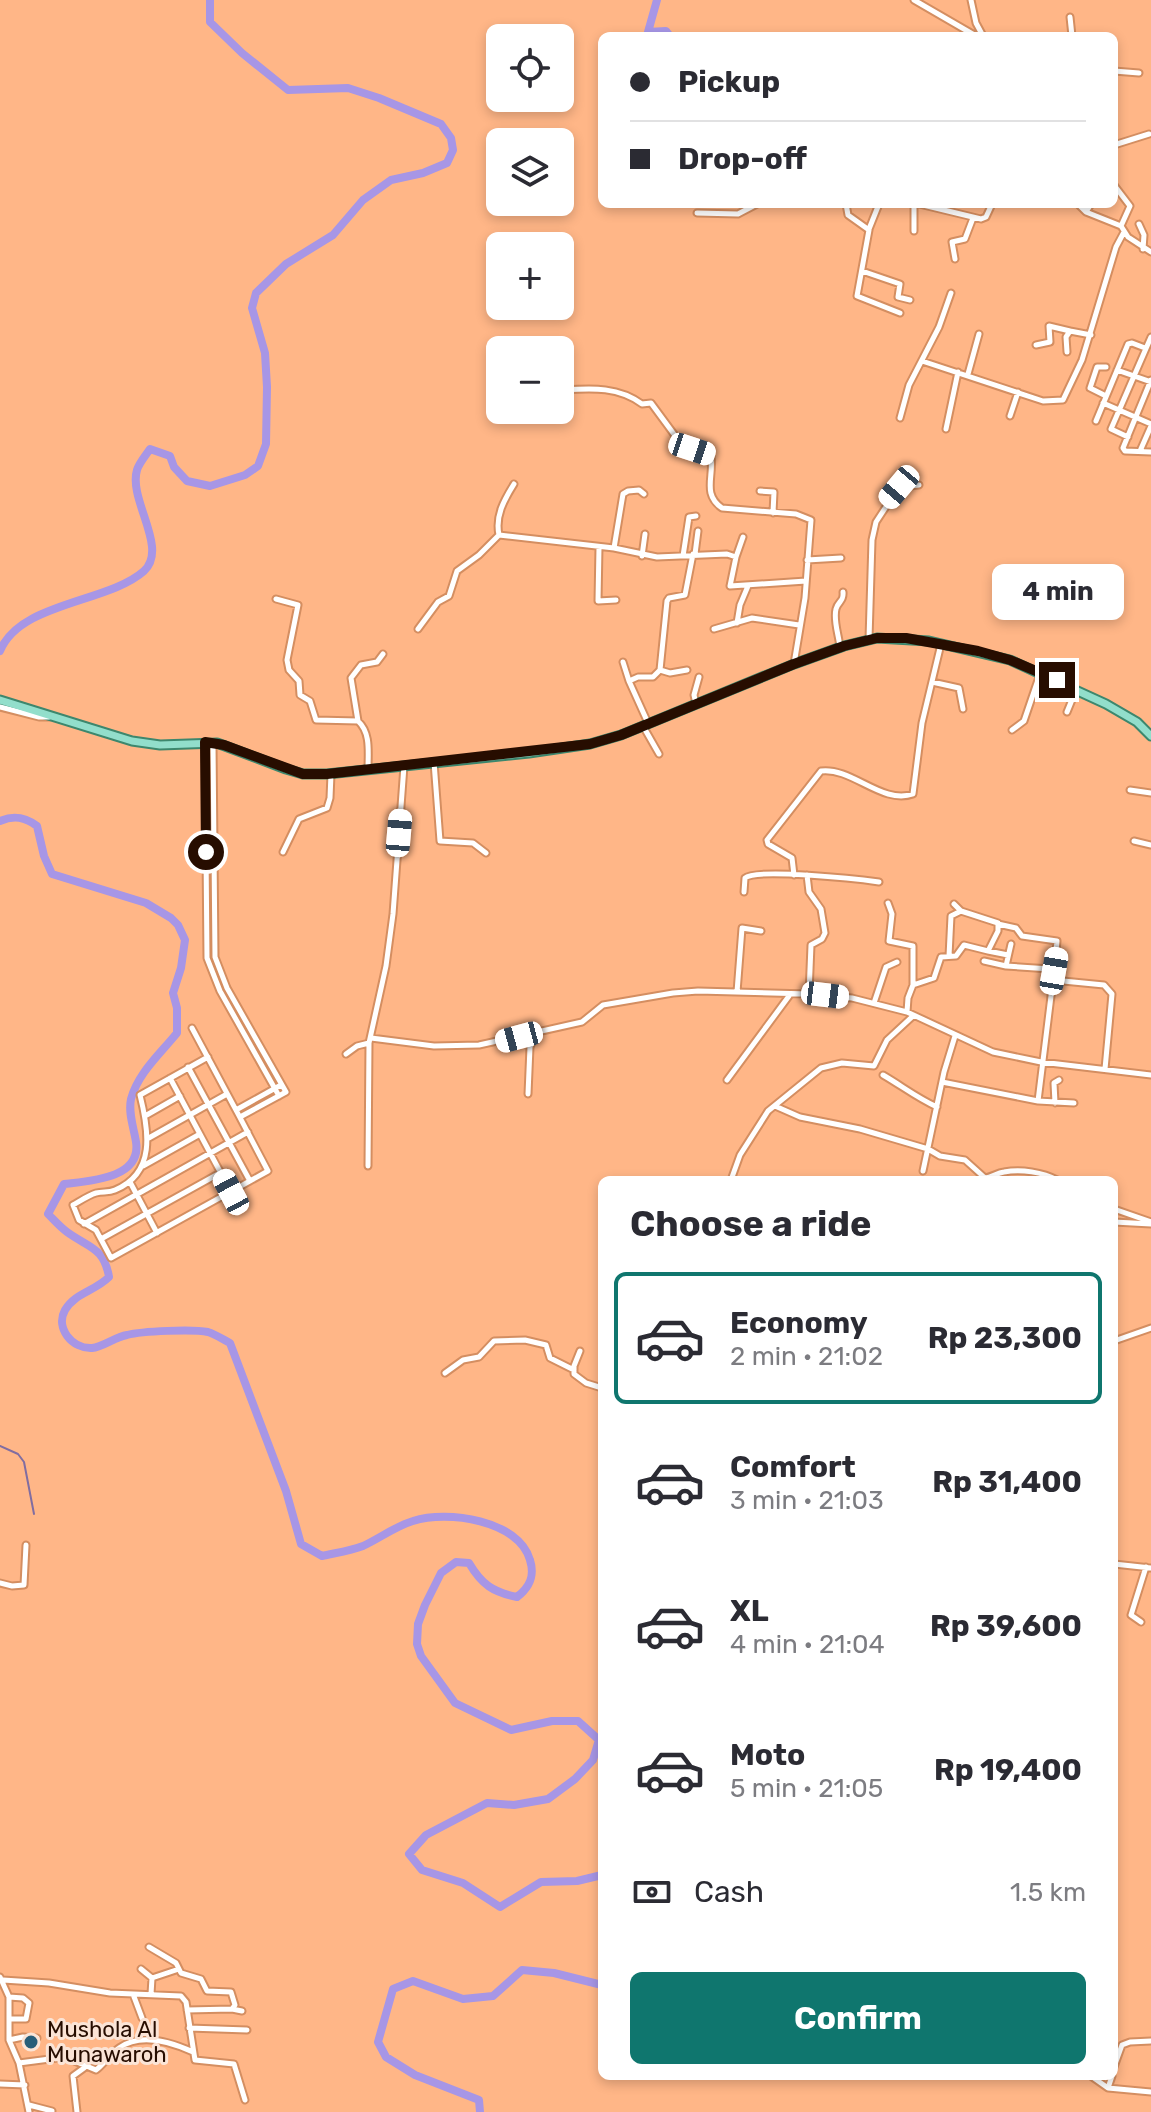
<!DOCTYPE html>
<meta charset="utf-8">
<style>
body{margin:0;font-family:Rubik,sans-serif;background:#f2f2f3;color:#2b2b33;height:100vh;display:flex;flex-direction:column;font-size:30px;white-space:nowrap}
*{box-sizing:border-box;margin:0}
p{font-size:26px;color:#7c7c81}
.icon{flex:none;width:44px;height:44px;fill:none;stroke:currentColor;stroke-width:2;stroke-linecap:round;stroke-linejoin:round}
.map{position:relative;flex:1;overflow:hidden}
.panel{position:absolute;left:598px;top:1176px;width:520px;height:904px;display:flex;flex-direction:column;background:#fff;border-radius:12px;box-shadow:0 4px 12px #0003}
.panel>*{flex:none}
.banner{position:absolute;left:598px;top:32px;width:520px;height:176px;border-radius:12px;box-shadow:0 4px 12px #0003;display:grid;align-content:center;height:176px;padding:0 32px;background:#fff}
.buttons{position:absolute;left:486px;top:24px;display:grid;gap:16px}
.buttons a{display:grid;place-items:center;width:88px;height:88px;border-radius:12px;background:#fff;box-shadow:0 4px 12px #0003;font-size:40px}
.end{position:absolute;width:36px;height:36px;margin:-18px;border:10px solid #270d00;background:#fff;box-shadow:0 0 0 4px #fff}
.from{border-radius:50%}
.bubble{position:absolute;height:56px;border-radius:12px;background:#fff;box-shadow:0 4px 12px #0003;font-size:26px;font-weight:700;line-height:56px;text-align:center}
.car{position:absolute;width:24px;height:48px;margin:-24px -12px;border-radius:10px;box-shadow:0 0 6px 2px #0007;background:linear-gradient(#fff 24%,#345 0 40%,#fff 0 76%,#345 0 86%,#fff 0)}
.banner b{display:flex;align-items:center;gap:28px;height:76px;font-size:30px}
.banner b+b{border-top:2px solid #e1e1e2}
.banner i{width:20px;height:20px;background:#2b2b33}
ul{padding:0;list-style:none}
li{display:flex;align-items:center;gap:24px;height:132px;margin:0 16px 12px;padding:0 16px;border:4px solid transparent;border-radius:12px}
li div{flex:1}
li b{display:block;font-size:30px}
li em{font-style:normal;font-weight:700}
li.current{border-color:#0f766e}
li>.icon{width:72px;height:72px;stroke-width:1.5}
h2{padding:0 32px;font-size:36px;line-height:96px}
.pay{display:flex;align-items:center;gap:20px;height:88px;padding:0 32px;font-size:30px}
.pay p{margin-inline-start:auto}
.primary-button{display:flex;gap:16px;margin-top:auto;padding:16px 32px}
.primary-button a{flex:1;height:92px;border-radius:12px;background:#0f766e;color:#fff;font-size:32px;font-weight:700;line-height:92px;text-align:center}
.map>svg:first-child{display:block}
</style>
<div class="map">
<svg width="1151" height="2112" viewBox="0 0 1151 2112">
<rect width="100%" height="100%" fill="#ffb687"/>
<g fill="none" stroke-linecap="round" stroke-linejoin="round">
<!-- stream -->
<path stroke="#816da1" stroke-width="2" d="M0 1446 18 1454 24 1462 34 1514"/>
<!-- river -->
<path stroke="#a796e6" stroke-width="8" d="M657 0 648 32 666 31 670 36
M0 651C20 602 108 603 144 571 169 548 128 500 137 470 139 463 146 455 150 449L170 456 174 467 187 481 210 486 245 475 258 466 266 444 267 387 265 353 252 308 256 293 286 264 333 235 363 200 391 180 423 173 447 163 453 150 451 138 441 124 379 98 348 88 288 90 242 53 210 22V0
M0 821C14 815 25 817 37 826L44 856 52 874 146 903 171 918 178 925 185 940 181 968 173 993 177 1008V1033C160 1054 138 1073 131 1099 128 1114 134 1128 136 1142 142 1179 88 1181 64 1184L48 1214C54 1220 60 1227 67 1232 89 1248 104 1247 109 1277 95 1291 75 1293 65 1310 55 1328 72 1349 92 1348 103 1347 115 1337 127 1335 142 1331 193 1329 208 1332 215 1334 224 1340 230 1343L286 1491 301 1544 322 1556C335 1553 350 1551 363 1546 380 1538 396 1526 413 1521 447 1510 519 1520 530 1560 535 1576 530 1587 517 1597 493 1592 482 1585 469 1563L456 1562 441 1573 425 1605 418 1624 417 1644 421 1656 455 1703 511 1730 552 1721H578L599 1740 593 1760 575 1779 548 1799 514 1805 487 1803 426 1835 409 1854 422 1870 463 1883 500 1907 541 1882 577 1881 602 1875
M480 2112 479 2100 415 2075 386 2057 378 2042 393 1989 413 1981 463 1999 493 1996 522 1970 554 1973 602 1985"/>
<!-- minor casing -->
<g stroke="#d48e61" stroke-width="9">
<path id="minor" d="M914 0 976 36
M971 0 976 23 983 36
M1070 17 1072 36
M1114 71 1139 73
M1114 145 1149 134
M1114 185 1130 206 1121 226
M846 204 848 215 869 230 857 296 900 313
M919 204 981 219 986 217 992 204
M1078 204 1086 212 1121 226 1128 237 1151 252
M1086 212 1091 204
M697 213 738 214 757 204
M1139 224 1144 235 1143 249
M869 229 879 204
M914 231V204
M955 259 952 242 965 239 973 218
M862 271 900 284 898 297 910 300
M1036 345 1050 342 1049 326 1070 331
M1067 352 1066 337 1070 331 1091 335
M922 361 1043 401 1063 400 1082 360 1116 247 1124 232
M1106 367H1097L1090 388 1106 396
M1117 370 1151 382
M968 374 979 334
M1151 380 1123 448 1125 451 1151 452
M565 390C593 388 619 387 642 404L651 403 679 441 711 457C714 477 702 494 722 508L796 514 811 520 805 598 794 664
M1103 403 1151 424
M1010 416 1018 392
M900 418 909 385 939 327 951 293
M1096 421 1128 344 1132 343 1145 348
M946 429 958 372
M1128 437 1111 429 1151 337
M1140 451 1151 426
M514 484C504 500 495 516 499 535L614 548 657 557 727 554 736 557 730 586 806 581
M760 491 774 492 773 513
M599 547 598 601 616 600
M614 548 623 494 628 491 639 490 644 494
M695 554 698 531
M642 556 645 534
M683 556 689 517 696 516
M736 557 743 537
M807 560 841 558
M276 599 298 605 287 660 289 670 299 681 300 695 310 701 316 720 358 721C371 733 368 752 368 769
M737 623 740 605 748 586
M418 629 438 602 449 596 457 571 479 555 499 535
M714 629 752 618 799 625
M869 639 872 540 876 522 899 487 919 485
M840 648C839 635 833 621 836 609 838 601 844 602 843 592
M623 662 629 681
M660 670 670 673 687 670
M932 682 959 688 963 709
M696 704 694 695 699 677
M0 707 39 717H49
M1067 712 1076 690
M358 721 351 678 361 665 377 662 383 654
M648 723 629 681 638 677H653L660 670 667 601 669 598 685 595 693 554
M643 726 659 754
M1012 730 1024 721 1040 674
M205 743 207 958 220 991 279 1096
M213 743 215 957 227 988 286 1092 240 1117
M434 762 440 841 473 843 486 853
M1130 790 1151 793
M1134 841 1151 845
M283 852 299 819 327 808 330 798 331 774
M794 875 792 858 768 844 767 840 821 771C852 767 882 805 913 794L922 723 941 644
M807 875 809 892 821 909 825 933 822 939 811 945 809 994
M744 892 745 878C756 868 858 879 879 882
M888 903 892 914 889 941 913 946V985L908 998 907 1012
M998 924 1016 928 1022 936 1057 941 1053 980 1104 985 1112 994 1105 1069
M988 951 1008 955
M949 956 951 916 961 911 954 904
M984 961 1006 966 1050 969
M1006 966 1011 944
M913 985 934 978 941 957 956 956 964 945 988 951 998 931V923L961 911
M737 992 742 928 761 931
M874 1003 886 967 897 962
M192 1028C218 1076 243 1123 268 1171L111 1258 96 1230 79 1220 73 1205C80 1201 89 1195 96 1193 103 1191 108 1193 115 1190 156 1173 149 1131 140 1095L208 1057
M371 1038 434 1046 479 1045 582 1022 603 1005 673 993 698 991 809 994 852 998 907 1012 993 1052 1041 1062 1151 1075
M346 1054 357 1046 369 1043
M188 1067 250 1181
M883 1075C902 1086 917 1098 937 1107
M170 1078 231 1192
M727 1080 789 996
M942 1082 1038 1101 1053 980
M528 1094 530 1047 536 1033
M1038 1101 1074 1103
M1055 1103 1054 1083 1059 1080
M775 1106 800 1117 860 1129 928 1149 940 1156 965 1160 985 1178C992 1177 997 1173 1004 1172 1021 1169 1043 1172 1057 1180
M236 1110 281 1085
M145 1116 180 1096
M147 1139 227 1094
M143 1166 200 1134
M368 1166 369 1043 386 966 393 914 404 766
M923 1171 944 1072 955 1036
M731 1180 740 1155 768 1111 821 1068 842 1063 874 1066 887 1040 913 1016
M130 1182 157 1233
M1114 1209 1151 1222
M1114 1222 1151 1224
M84 1224 248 1132
M101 1239 220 1173
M1114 1341 1151 1328
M580 1351 574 1366V1374L586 1383 602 1388
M445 1373 463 1360 479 1357 494 1341 525 1340 546 1345 550 1358 574 1370
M1114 1564 1151 1568
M0 1583 12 1586 24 1585 26 1545
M1141 1622 1131 1615 1146 1567
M149 1947 176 1963 181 1973 201 1979 207 1991 231 1992 235 2005 232 2009
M141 1969 152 1978 151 1994
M0 1977 9 1997V2040L19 2063 29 2112
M152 1978 179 1969
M3 1980 49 1983 110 1993 181 1996 186 2002 195 2060 234 2064 245 2100
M133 1994 142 2018
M9 1997 23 1998 29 2003 26 2019H9
M187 2010 232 2009 242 2011
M189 2028 247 2030
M9 2040 23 2037 37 2038
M19 2063 65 2057 96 2070C104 2064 110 2054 119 2048 141 2032 171 2042 193 2052
M1114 2067 1122 2045 1130 2042 1151 2041
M1091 2076 1108 2088 1151 2092
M0 2084 25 2085
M1108 2088 1112 2076
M29 2105 52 2111
M77 2112 73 2076 84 2068"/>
</g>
<!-- primary casing -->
<g stroke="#3d876d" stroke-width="11">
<path id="primary" d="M0 700 132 741 160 745 217 743 286 769 303 774H327L529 753 590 744 621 735 794 664 844 646 877 638 929 641 1010 660 1106 704 1137 722 1151 736"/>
</g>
<!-- minor -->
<use href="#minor" stroke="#fff" stroke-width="5"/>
<!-- primary -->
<use href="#primary" stroke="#92decb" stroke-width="7"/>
</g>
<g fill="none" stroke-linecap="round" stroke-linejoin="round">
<!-- route -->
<path stroke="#270d00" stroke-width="10" d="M206 852 205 742 224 745 303 774H327L590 744 621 735 794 664 844 646 877 638H906L978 651 1010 660 1057 680"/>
</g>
<!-- markers -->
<circle fill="#285e79" stroke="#fbe4d6" stroke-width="3" cx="31" cy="2042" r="8"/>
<g text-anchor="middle" stroke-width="6" stroke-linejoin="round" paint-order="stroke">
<!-- poi labels -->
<g font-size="22" fill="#270d00" stroke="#fbe4d6" text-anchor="start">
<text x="47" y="2037">Mushola Al<tspan x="47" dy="25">Munawaroh</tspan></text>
</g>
</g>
</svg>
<div class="buttons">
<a><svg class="icon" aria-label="locate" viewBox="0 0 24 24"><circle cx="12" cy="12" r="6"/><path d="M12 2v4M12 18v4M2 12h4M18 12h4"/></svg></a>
<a><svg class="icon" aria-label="layers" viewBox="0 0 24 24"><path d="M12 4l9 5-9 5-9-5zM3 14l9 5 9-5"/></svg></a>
<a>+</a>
<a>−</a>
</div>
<i class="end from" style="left:206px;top:852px"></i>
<i class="end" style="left:1057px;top:680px"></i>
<div class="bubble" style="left:992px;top:564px;width:132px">4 min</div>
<i class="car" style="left:692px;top:449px;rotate:108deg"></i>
<i class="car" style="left:899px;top:487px;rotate:220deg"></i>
<i class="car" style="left:399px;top:833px;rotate:5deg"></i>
<i class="car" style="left:1054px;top:971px;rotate:10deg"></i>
<i class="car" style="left:825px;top:995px;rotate:97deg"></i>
<i class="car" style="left:519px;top:1037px;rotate:255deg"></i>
<i class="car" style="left:231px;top:1192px;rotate:332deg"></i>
<div class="banner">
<b><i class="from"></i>Pickup</b>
<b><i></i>Drop-off</b>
</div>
<section class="panel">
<h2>Choose a ride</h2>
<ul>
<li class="current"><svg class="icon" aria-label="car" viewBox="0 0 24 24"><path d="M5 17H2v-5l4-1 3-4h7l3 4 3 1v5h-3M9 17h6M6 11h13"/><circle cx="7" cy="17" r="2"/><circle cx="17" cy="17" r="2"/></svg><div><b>Economy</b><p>2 min · 21:02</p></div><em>Rp 23,300</em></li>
<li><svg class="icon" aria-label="car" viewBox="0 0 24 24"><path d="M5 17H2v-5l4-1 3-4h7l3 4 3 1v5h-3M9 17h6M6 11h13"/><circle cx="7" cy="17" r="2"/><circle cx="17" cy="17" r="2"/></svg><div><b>Comfort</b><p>3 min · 21:03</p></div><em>Rp 31,400</em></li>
<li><svg class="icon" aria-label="car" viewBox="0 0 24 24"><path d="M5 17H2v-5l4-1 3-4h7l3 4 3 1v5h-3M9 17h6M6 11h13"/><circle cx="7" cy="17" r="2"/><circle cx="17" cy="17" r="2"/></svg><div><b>XL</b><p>4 min · 21:04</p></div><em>Rp 39,600</em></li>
<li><svg class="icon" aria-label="car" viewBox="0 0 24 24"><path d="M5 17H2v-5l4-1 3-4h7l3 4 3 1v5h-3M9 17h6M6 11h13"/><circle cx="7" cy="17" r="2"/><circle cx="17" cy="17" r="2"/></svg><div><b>Moto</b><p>5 min · 21:05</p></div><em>Rp 19,400</em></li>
</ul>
<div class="pay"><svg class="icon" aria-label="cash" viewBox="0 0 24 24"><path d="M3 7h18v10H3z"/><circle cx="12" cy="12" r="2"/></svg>Cash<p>1.5 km</p></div>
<div class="primary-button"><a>Confirm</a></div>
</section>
</div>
